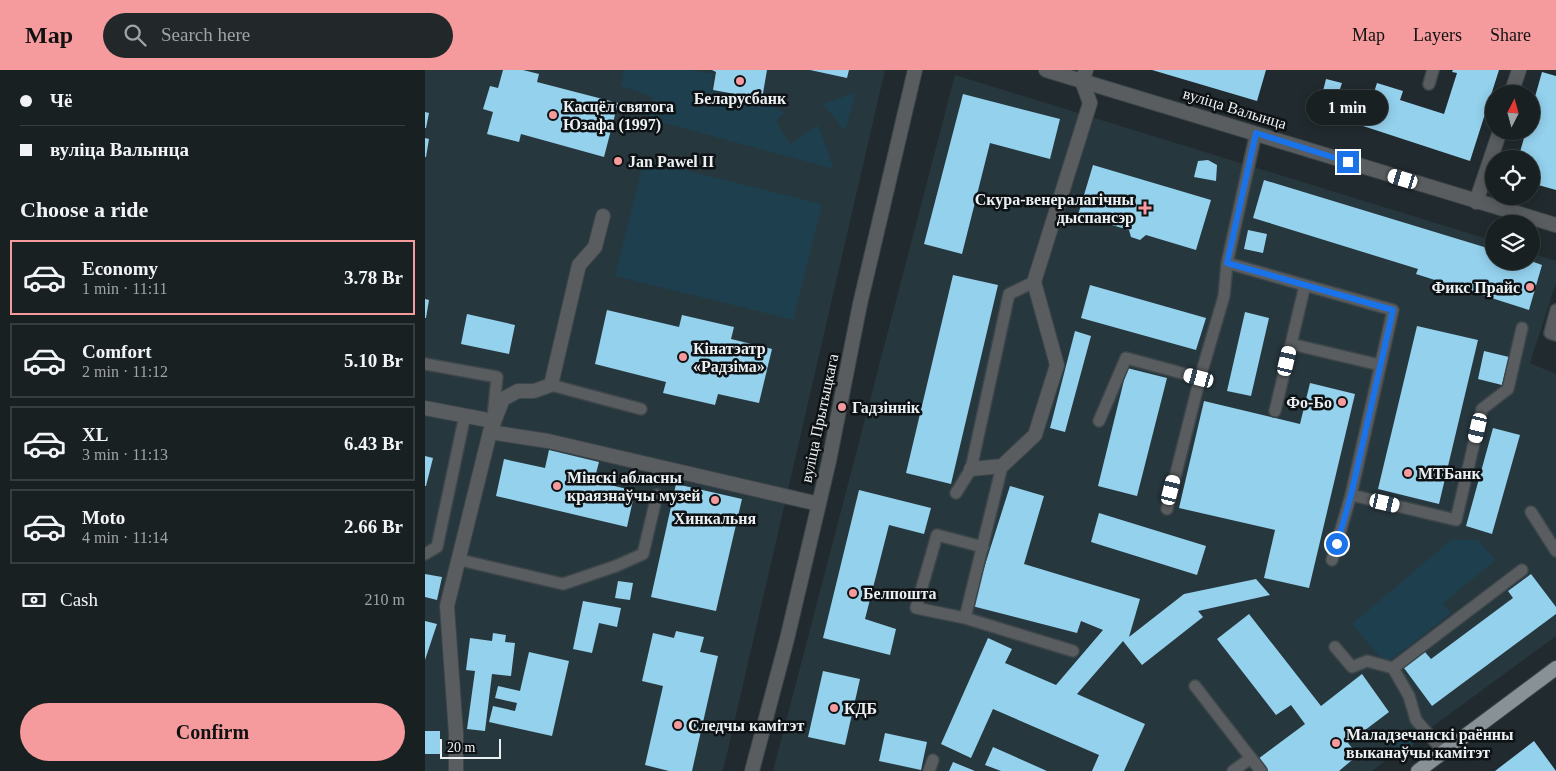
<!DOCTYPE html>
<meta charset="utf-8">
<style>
body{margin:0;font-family:"Times New Roman",serif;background:#22282a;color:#f1f3f6;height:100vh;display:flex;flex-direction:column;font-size:19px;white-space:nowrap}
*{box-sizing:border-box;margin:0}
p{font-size:16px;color:#9fa3a5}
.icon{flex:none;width:28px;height:28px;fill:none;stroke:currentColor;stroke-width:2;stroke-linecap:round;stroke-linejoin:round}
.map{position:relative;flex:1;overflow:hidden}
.drawer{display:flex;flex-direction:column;background:#192022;width:425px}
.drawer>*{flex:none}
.top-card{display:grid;align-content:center;height:110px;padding:0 20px;background:#192022}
.needle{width:32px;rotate:6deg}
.controls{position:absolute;left:1060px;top:15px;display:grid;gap:10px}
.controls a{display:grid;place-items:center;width:55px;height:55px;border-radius:50%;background:#192022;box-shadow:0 2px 12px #0003,0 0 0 1px #373e40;font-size:25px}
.scale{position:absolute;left:15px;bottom:12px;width:61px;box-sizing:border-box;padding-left:5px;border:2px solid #ebf0f3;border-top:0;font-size:14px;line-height:18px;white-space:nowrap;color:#ebf0f3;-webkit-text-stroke:4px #0e1214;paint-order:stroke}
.end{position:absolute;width:22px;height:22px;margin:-11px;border:6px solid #1a73e8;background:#fff;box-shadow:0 0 0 2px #fff}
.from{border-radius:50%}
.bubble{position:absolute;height:35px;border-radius:18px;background:#192022;box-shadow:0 2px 12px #0003,0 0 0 1px #373e40;font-size:16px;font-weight:600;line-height:35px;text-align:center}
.car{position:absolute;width:15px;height:30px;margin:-15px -8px;border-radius:6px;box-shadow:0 0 4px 1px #0007;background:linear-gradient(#fff 24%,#345 0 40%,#fff 0 76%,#345 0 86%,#fff 0)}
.top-card b{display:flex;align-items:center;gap:18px;height:48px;font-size:19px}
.top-card b+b{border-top:1px solid #373e40}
.top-card i{width:12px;height:12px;background:#f1f3f6}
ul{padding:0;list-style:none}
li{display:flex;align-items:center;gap:15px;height:75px;margin:0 10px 8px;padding:0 10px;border:2px solid #373e40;border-radius:0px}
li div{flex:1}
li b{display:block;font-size:19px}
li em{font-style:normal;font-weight:600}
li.on{border-color:#f59b9d}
li>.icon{width:45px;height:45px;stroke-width:1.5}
h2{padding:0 20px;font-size:22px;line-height:60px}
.pay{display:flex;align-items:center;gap:12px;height:55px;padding:0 20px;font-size:19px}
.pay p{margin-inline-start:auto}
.button{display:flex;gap:10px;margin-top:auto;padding:10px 20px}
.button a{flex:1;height:58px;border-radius:30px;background:#f59b9d;color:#111;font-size:20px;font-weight:600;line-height:58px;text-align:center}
header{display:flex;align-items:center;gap:30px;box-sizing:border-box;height:70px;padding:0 25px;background:#f59b9d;color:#111}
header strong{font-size:24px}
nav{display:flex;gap:28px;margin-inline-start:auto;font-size:18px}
.search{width:350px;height:45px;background:#22282a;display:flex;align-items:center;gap:12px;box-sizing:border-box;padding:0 18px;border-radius:28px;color:#9fa3a5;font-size:19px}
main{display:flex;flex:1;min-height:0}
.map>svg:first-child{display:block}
</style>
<header>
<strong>Map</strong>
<div class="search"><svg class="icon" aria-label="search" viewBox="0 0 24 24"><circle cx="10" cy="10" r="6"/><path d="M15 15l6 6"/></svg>Search here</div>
<nav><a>Map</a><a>Layers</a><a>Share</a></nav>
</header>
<main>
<section class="drawer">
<div class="top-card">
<b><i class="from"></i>Чё</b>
<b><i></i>вуліца Валынца</b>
</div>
<h2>Choose a ride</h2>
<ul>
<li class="on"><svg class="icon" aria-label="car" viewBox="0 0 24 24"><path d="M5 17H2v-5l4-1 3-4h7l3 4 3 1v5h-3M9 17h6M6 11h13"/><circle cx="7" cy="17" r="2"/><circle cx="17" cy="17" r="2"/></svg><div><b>Economy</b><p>1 min · 11:11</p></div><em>3.78 Br</em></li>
<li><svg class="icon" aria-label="car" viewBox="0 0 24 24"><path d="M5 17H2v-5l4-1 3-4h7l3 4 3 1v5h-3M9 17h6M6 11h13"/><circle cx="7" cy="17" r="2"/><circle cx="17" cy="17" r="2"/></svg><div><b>Comfort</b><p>2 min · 11:12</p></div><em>5.10 Br</em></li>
<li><svg class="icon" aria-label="car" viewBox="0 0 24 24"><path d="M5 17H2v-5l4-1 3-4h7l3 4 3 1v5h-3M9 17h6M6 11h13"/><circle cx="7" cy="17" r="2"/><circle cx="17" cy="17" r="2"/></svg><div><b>XL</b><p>3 min · 11:13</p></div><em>6.43 Br</em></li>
<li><svg class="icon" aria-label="car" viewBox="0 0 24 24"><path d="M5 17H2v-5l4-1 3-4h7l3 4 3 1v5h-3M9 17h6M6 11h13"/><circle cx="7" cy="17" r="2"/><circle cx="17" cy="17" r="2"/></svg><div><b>Moto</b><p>4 min · 11:14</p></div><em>2.66 Br</em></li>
</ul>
<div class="pay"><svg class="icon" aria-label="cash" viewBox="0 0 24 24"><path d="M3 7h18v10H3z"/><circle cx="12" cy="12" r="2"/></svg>Cash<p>210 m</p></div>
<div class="button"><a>Confirm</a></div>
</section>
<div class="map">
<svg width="1131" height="701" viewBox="0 0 1131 701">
<rect width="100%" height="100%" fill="#212a2e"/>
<!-- built -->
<path fill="#27373e" d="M0 0H460L298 701H0Z
M530 5 1069 171V191H1106V183L1131 191V213L1105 293 1131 304V566L947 701H348Z"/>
<!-- green -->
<path fill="#1e3f4d" d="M199 0H266L288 4 286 21 343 33 360 43 351 51 365 74 393 55 409 99 224 49 228 27 196 16Z
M431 22 420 61 398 34Z
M219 90 397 134 368 250 190 206Z
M1026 470H1053L1071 490 1018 533 1026 543 966 590 957 589 927 554Z
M987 658 991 664C990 674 985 682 975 685L966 677Z"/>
<!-- building -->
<path fill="#94d1ed" d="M78 0H98L114 4 112 12 193 33 179 87 96 64 94 72 62 64 68 42 58 39 65 16 73 18Z
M287 0H342L337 29 288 20 291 2Z
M385 0H424L422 8Z
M727 0H841L832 31Z
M1028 0H1074L1045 91 938 56 952 13 978 21 975 30 1019 44 1032 3 1027 2Z
M1117 2 1131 6V120L1106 113V89H1093L1101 61H1106V41Z
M901 9 917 13 912 28 897 25Z
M538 24 635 49 625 89 565 73 537 184 499 174Z
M0 42 4 43 1 58H0Z
M0 68 4 69 1 87H0Z
M783 90 792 95 791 111 769 107 773 91Z
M668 95 786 130 771 180 721 165 715 170 706 167 704 160 653 145Z
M839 110 1069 180V191H1106L1117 195 1104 240 991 204 993 199 828 148Z
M823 160 842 164 838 183 819 179Z
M528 205 573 215 526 414 481 403Z
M665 215 781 248 771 280 656 248Z
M0 229 4 230 1 248H0Z
M182 240 254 257 257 245 309 257 306 269 347 279 334 333 293 324 290 335 238 323 241 312 170 294Z
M820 242 844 248 826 326 802 321Z
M42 244 90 255 84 284 36 274Z
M992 256 1053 270 1014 434 953 419Z
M650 261 666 266 640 362 625 358Z
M1059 281 1084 287 1077 315 1053 309Z
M702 298 742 308 712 426 673 416Z
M885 313 930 324 884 518 839 508 850 460 754 438 779 331 875 354Z
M1068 358 1095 365 1067 464 1041 456Z
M124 380 174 392 169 411 210 421 202 457 71 426 79 389 120 398Z
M0 386 8 388 1 416H0Z
M251 414 317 429 291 541 226 527Z
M585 416 619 426 599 494 715 529 704 567 759 524 831 509 845 525 773 541 778 547 717 595 698 571 652 624 720 654 699 701H667L674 685 568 639 546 688 516 674 563 568 587 579 580 593 631 615 678 560 656 551 652 563 547 536Z
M434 420 506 438 499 464 464 455 440 549 471 559 465 585 398 568Z
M674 443 781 476 772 505 666 472Z
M0 504 17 507 12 530 0 527Z
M1106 504 1131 537V544L1007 636 979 598 1000 582 1006 589 1088 528 1083 521Z
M193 511 208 513 205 530 190 528Z
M158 531 196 538 192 557 174 553 167 583 148 579Z
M824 544 896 636 937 604 964 642 923 673 933 685 914 701H842L833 689 880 654 866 635 851 645 792 569Z
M0 551 12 554 0 590Z
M251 561 279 567 275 582 293 586 267 701H244L220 695 238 616 217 611 228 563 249 568Z
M68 563 81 565 80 572 90 573 86 606 67 604 60 661 42 659 50 601 41 600 45 568 67 571Z
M104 582 144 591 127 666 64 652 68 636 90 641 92 633 70 628 73 616 95 621Z
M398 601 435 609 420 675 383 667Z
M0 661H15V684H0Z
M460 663 502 672 496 700 454 691Z
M1109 671 1131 701H1070Z
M568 677 622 701H576L560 695Z
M528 692 550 701H524Z"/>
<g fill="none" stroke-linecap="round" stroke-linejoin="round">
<!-- service casing -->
<g stroke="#3d464a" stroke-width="14">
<path id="service" d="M1004 14 1008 0
M831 63 802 193 968 240 926 425 907 490
M880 215 866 274 955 295
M1131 240 1125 263 1131 265
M0 294 72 307 68 347
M126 315 216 339
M850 341 866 274
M674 351 701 288 775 308
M577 396 540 548 648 581
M531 423 546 399 584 224 609 212
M926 425 1031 450 1057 339 1083 319 1097 258
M742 439 775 308 799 226 802 193
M1106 442 1131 481
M0 484 12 477 40 345
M35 490 138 514 191 496 218 484 232 425
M540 548 491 538 512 465 558 477
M910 577 927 597 942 591 968 598
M770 616 836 701
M1019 682 991 650 984 626 968 598 1097 500
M504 701 508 690
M808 701 826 688"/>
</g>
<!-- pedestrian casing -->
<g stroke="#3d464a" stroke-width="16">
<path id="pedestrian" d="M65 362 123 371 394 434
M327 701 362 569 404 391 435 234 490 0"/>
</g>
<!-- minor casing -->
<g stroke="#3d464a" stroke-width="16">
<path id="minor" d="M1086 24 1094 0
M1051 132 1075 61
M0 338 68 351
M546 399 577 396 610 365 632 295 609 212 665 33 657 11 661 0
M31 701V664L22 536 65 362 78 329 93 321H109L126 315 154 195 170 177 178 146"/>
</g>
<!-- tertiary casing -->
<g stroke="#3d464a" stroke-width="16">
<path id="tertiary" d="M621 0 1131 155"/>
</g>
<!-- primary casing -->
<g stroke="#3d464a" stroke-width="16">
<path id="primary" d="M993 701 1131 598"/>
</g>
<!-- service -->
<use href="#service" stroke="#595d5f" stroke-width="11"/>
<!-- pedestrian -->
<use href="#pedestrian" stroke="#595d5f" stroke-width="14"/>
<!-- minor -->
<use href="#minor" stroke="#595d5f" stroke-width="14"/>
<!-- tertiary -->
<use href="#tertiary" stroke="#595d5f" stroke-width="14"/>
<!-- primary -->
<use href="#primary" stroke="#889195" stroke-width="14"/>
</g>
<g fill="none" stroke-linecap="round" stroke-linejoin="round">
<!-- route -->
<path stroke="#1a73e8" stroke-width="6" d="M912 474 926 425 968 240 802 193 831 63 923 92"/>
</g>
<!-- markers -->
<g fill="#f59b9d" stroke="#0e1214" stroke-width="2">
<circle cx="315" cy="11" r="5"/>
<circle cx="128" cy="45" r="5"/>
<circle cx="193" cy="91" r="5"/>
<path d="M717.5 130.5h5v5h5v5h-5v5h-5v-5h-5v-5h5z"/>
<circle cx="1105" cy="217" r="5"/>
<circle cx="258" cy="287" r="5"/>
<circle cx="917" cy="332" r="5"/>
<circle cx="417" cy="337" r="5"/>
<circle cx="983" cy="403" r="5"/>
<circle cx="132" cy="416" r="5"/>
<circle cx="290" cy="430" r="5"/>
<circle cx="428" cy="523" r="5"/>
<circle cx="409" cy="638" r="5"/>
<circle cx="253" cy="655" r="5"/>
<circle cx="911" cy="673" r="5"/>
</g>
<g text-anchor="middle" stroke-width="5" stroke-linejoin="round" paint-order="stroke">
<!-- poi labels -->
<g font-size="16" font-weight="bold" fill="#ebf0f3" stroke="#0e1214" text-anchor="start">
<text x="315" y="34" text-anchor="middle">Беларусбанк</text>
<text x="138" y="42">Касцёл святога<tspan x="138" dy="18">Юзафа (1997)</tspan></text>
<text x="203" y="97">Jan Pawel II</text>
<text x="709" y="135" text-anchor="end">Скура-венералагічны<tspan x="709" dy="18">дыспансэр</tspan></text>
<text x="1095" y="223" text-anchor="end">Фикс Прайс</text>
<text x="268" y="284">Кінатэатр<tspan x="268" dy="18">«Радзіма»</tspan></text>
<text x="907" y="338" text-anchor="end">Фо-Бо</text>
<text x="427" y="343">Гадзіннік</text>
<text x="993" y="409">МТБанк</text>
<text x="142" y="413">Мінскі абласны<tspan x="142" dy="18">краязнаўчы музей</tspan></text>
<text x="290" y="454" text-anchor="middle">Хинкальня</text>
<text x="438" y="529">Белпошта</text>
<text x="419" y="644">КДБ</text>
<text x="263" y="661">Следчы камітэт</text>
<text x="921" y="670">Маладзечанскі раённы<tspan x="921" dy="18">выканаўчы камітэт</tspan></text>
</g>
<!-- street labels -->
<g font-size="16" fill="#ebf0f3" stroke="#0e1214">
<text transform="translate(810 38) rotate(17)" y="6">вуліца Валынца</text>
<text transform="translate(394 348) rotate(-78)" y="6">вуліца Прытыцкага</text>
</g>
</g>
</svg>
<div class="controls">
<a><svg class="needle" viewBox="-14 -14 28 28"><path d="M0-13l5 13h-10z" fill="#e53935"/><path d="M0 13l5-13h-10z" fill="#9fa3a5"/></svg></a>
<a><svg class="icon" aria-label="locate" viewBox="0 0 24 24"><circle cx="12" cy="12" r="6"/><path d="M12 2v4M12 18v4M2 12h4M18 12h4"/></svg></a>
<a><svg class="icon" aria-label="layers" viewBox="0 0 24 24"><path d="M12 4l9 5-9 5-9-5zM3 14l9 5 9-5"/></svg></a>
</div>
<div class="scale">20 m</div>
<i class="end from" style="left:912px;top:474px"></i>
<i class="end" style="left:923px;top:92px"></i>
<div class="bubble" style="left:881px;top:20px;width:82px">1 min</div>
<i class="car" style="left:978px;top:109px;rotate:287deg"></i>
<i class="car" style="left:862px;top:291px;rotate:13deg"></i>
<i class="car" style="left:774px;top:308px;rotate:285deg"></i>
<i class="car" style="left:1053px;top:358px;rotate:193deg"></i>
<i class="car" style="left:746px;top:420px;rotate:14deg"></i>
<i class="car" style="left:960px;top:433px;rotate:103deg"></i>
</div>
</main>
